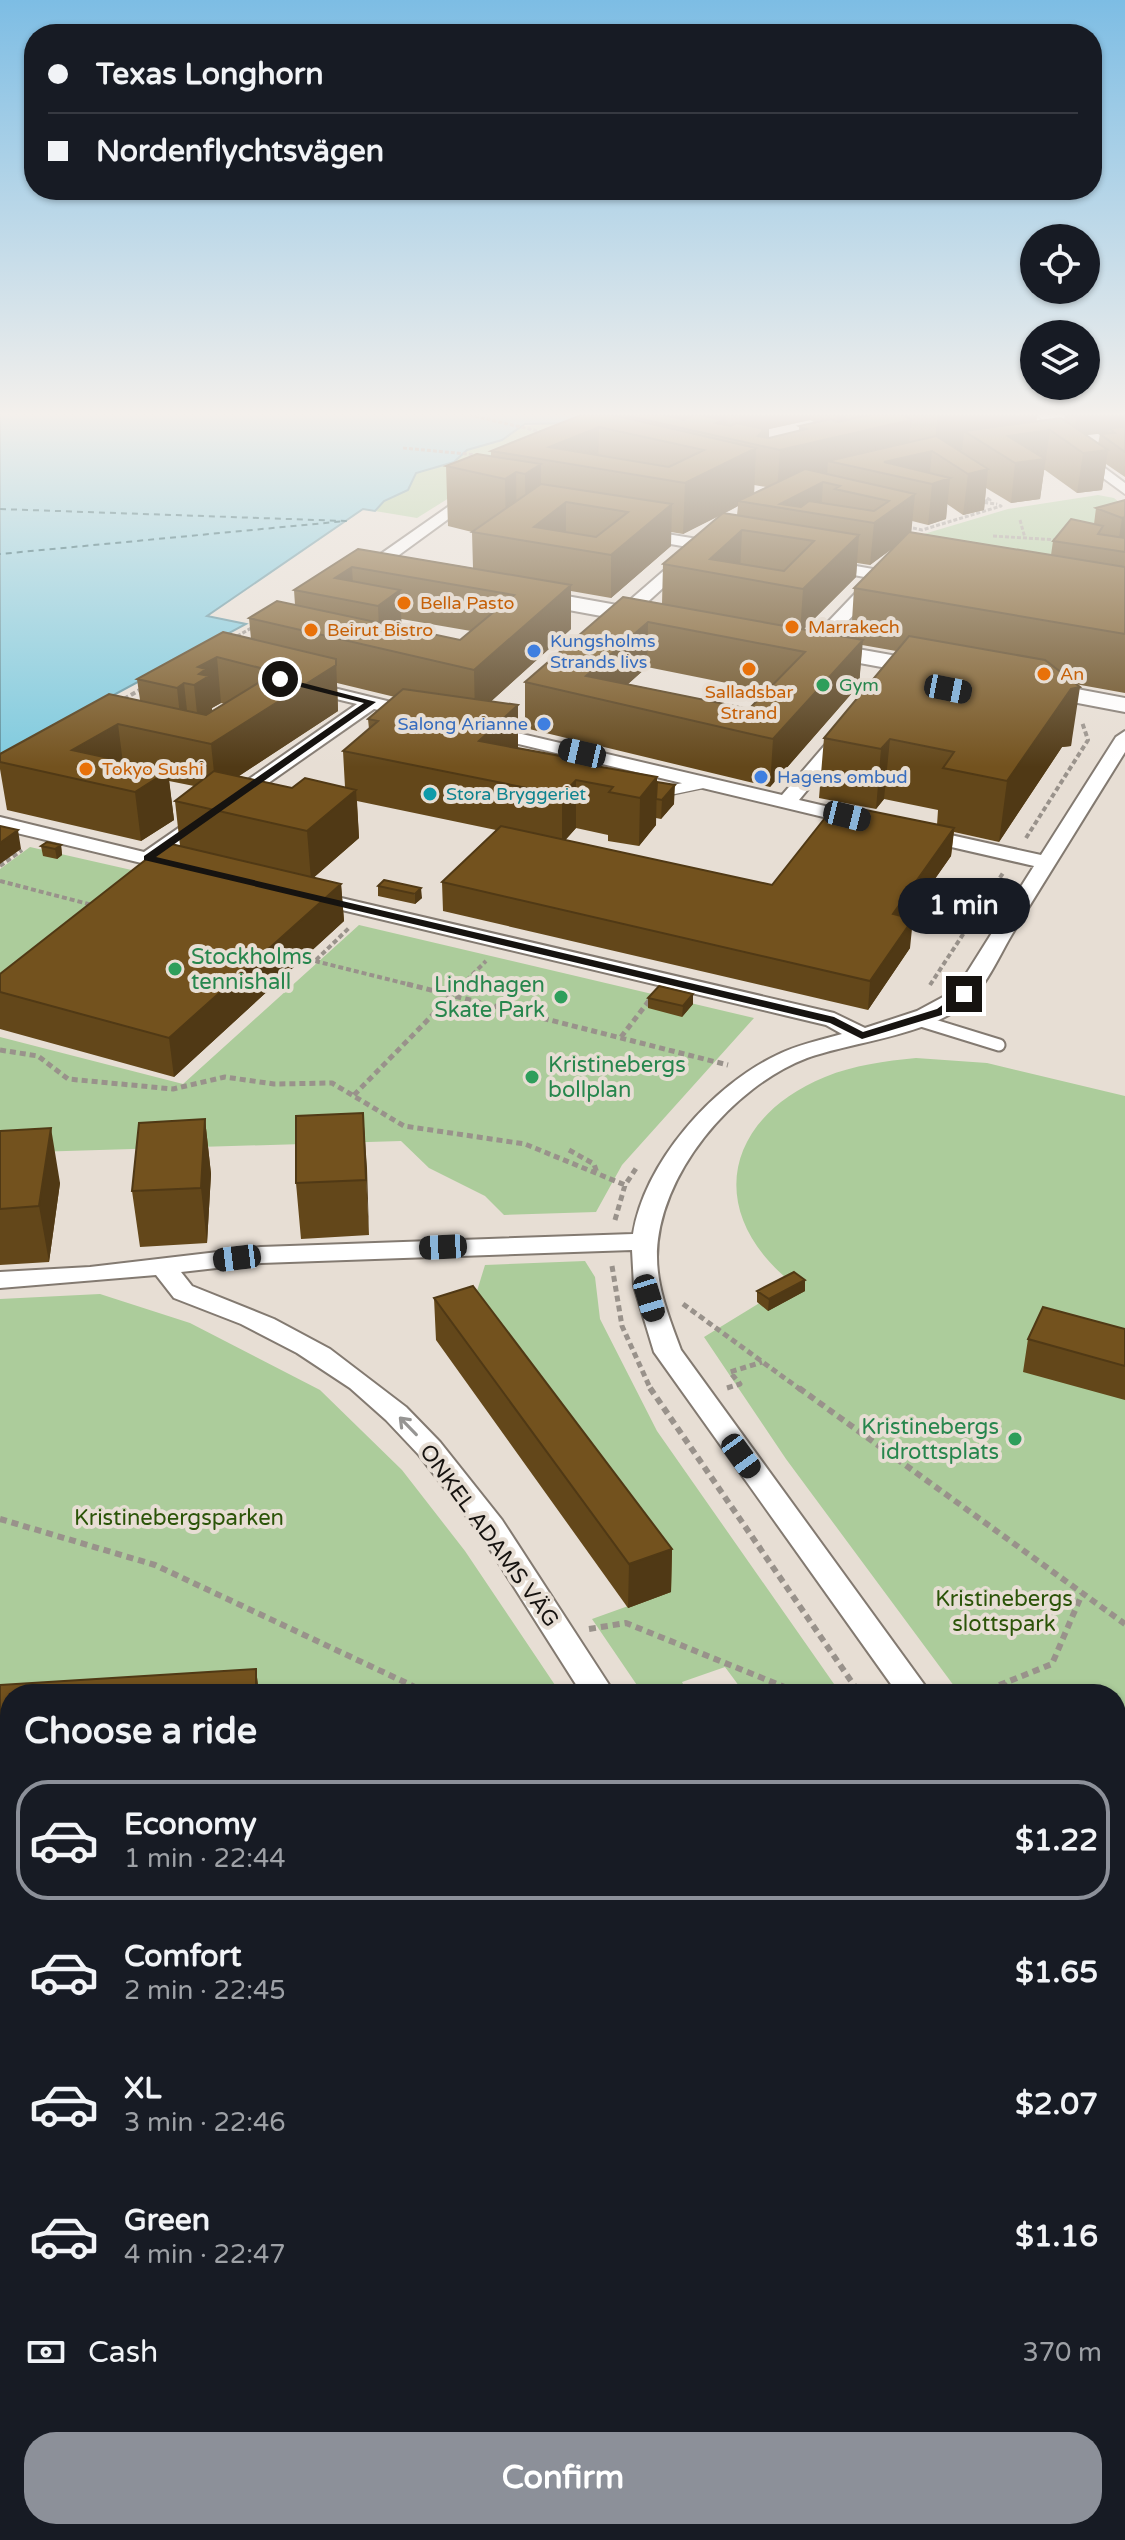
<!DOCTYPE html>
<meta charset="utf-8">
<style>
body{margin:0;font-family:"Varela Round",sans-serif;background:#242831;color:#f1f3f6;height:100vh;display:flex;flex-direction:column;font-size:30px;white-space:nowrap}
*{box-sizing:border-box;margin:0}
p{font-size:26px;color:#9ea1a6}
.icon{flex:none;width:44px;height:44px;fill:none;stroke:currentColor;stroke-width:2;stroke-linecap:round;stroke-linejoin:round}
.map{position:relative;flex:1;overflow:hidden}
.side{position:absolute;left:0px;top:1684px;width:1126px;height:856px;display:flex;flex-direction:column;background:#171b24;border-radius:32px 32px 0 0;box-shadow:0 2px 6px #0004}
.side>*{flex:none}
.banner{position:absolute;left:24px;top:24px;width:1078px;height:176px;border-radius:32px;box-shadow:0 2px 6px #0004;display:grid;align-content:center;height:176px;padding:0 24px;background:#171b24}
.controls{position:absolute;left:1020px;top:224px;display:grid;gap:16px}
.controls a{display:grid;place-items:center;width:80px;height:80px;border-radius:50%;background:#171b24;box-shadow:0 2px 6px #0004;font-size:40px}
.end{position:absolute;width:36px;height:36px;margin:-18px;border:10px solid #161310;background:#fff;box-shadow:0 0 0 4px #fff}
.from{border-radius:50%}
.bubble{position:absolute;height:56px;border-radius:28px;background:#171b24;box-shadow:0 2px 6px #0004;font-size:26px;font-weight:700;line-height:56px;text-align:center}
.car{position:absolute;width:24px;height:48px;margin:-24px -12px;border-radius:10px;box-shadow:0 0 6px 2px #0007;background:linear-gradient(#222 24%,#8ab4d8 0 40%,#222 0 76%,#8ab4d8 0 86%,#222 0)}
.banner b{display:flex;align-items:center;gap:28px;height:76px;font-size:30px}
.banner b+b{border-top:2px solid #363941}
.banner i{width:20px;height:20px;background:#f1f3f6}
ul{padding:0;list-style:none}
li{display:flex;align-items:center;gap:24px;height:120px;margin:0 16px 12px;padding:0 8px;border:4px solid transparent;border-radius:32px}
li div{flex:1}
li b{display:block;font-size:30px}
li em{font-style:normal;font-weight:700}
li.selected{border-color:#8c9099}
li>.icon{width:72px;height:72px;stroke-width:1.5}
h2{padding:0 24px;font-size:36px;line-height:96px}
.pay{display:flex;align-items:center;gap:20px;height:88px;padding:0 24px;font-size:30px}
.pay p{margin-inline-start:auto}
.action{display:flex;gap:16px;margin-top:auto;padding:16px 24px}
.action a{flex:1;height:92px;border-radius:32px;background:#8c9099;color:#fff;font-size:32px;font-weight:700;line-height:92px;text-align:center}
.map>svg:first-child{display:block}
</style>
<div class="map">
<svg width="1125" height="2540" viewBox="0 0 1125 2540">
<rect width="100%" height="100%" fill="#e7ded4"/>
<!-- green -->
<path fill="#accc9b" d="M651 411 457 493 417 518 375 511 384 501 408 490 416 473 454 462 466 450 502 440 519 427Z
M1098 495 1114 498 1125 507 1081 561 917 536 1008 509Z
M30 847 158 876 0 983V869Z
M359 925 754 1018 622 1165 596 1212 504 1215 485 1196 429 1168 401 1141 0 1153V1037L183 1084Z
M916 1058 987 1063 1125 1096V1896L1116 1885V1694H960L786 1459 704 1337 792 1283C705 1213 723 1119 825 1077 854 1065 885 1061 916 1058Z
M585 1261 595 1277 600 1319 657 1431 841 1694H745L725 1667 682 1682 688 1694H643L592 1619 670 1591 473 1304 485 1265Z
M100 1294 190 1323 320 1390 402 1470 465 1551 561 1694H306L305 1691 10 1694 0 1711V1299Z
M1116 2101 1125 2121V2348L1116 2347Z
M1116 2477 1125 2480V2540H1039L1037 2530H1116Z"/>
<!-- water -->
<path fill="#7ecade" stroke="#5f93a0" stroke-width="2" d="M0 411H651L571 423 525 424 502 440 467 450 454 462 416 473 408 490 384 501 375 511 363 509 207 616 246 624 0 756Z"/>
<g fill="none" stroke-linecap="round" stroke-linejoin="round">
<!-- ferry -->
<path stroke="#044b59" stroke-width="2" stroke-dasharray="6 5" stroke-linecap="butt" d="M0 509 346 521 0 554"/>
<!-- lane-far1 casing -->
<g stroke="#837a71" stroke-width="12">
<path id="lane-far1" d="M662 792 705 783"/>
</g>
<!-- lane casing -->
<g stroke="#837a71" stroke-width="15">
<path id="lane" d="M918 1020 999 1045"/>
</g>
<!-- street casing -->
<g stroke="#837a71" stroke-width="4">
<path id="street" d="M1012 411H1028L1125 483V494Z
M472 490 484 493 377 571H365V565Z
M636 529 716 542 724 547 716 552 631 537 628 534Z
M683 554 697 557 619 628H607V620Z
M822 560 901 574 909 579 901 584 885 581 819 652 813 653 804 648 807 644 870 578 816 568 814 565Z
M305 681 424 710 427 714 418 719 374 709 164 856 186 862 189 866 186 870 179 872 0 829V817L144 852 357 704 299 690V682Z
M483 725 782 795 837 731 844 729 853 735 799 800 868 816 871 820 861 826 477 734 474 730Z
M1125 731V752C1087 813 1051 871 1014 931 1001 952 989 981 972 998 935 1035 855 1041 807 1058 733 1086 657 1175 657 1257 657 1289 670 1320 681 1350L931 1694H898L654 1352 634 1286 632 1250 261 1263 181 1272 192 1286 274 1319 330 1349 406 1407 440 1442 502 1520 615 1694H582L481 1535 419 1455 386 1420 350 1388 297 1353 241 1324 174 1298 156 1275 0 1288V1272L90 1267 261 1247 633 1234C645 1162 712 1086 777 1055 797 1045 820 1040 842 1034L826 1025 300 900 297 896 300 892 307 890 834 1013 865 1028 917 1011 956 990 1034 866 912 838 909 834 912 830 919 828 1041 855 1116 737Z
M0 1841H10V1869H0Z
M1116 1953 1125 1956V1995L1116 1992Z
M0 2214H10V2252H0Z
M1116 2389 1125 2392V2434L1116 2431Z
M10 2499V2530H28L25 2536 0 2540V2500Z
M53 2530H98L102 2540H57Z
M690 2530H734L735 2540H691Z"/>
</g>
<!-- secondary casing -->
<g stroke="#837a71" stroke-width="4">
<path id="secondary" d="M522 588 656 612 668 619 656 626 514 600 511 595 514 590Z
M813 641 936 663 948 670 936 677 805 653 801 648Z
M1029 680 1125 698V712L1020 692 1017 687 1020 682Z"/>
</g>
<!-- path-far4 -->
<path stroke="#99928b" stroke-width="3" stroke-dasharray="4 2" stroke-linecap="butt" d="M469 415 542 432
M403 448 478 455
M987 498 990 500 980 502 997 504
M1020 520 1025 538
M913 528 922 530 1001 506 997 504
M993 536 1057 540
M232 639 255 626"/>
<!-- path-far3 -->
<path stroke="#99928b" stroke-width="4" stroke-dasharray="5 3" stroke-linecap="butt" d="M124 699 143 688
M1026 838 1088 740 1082 722
M0 866 22 850
M0 881 96 906
M316 960 349 928
M315 961 415 986
M930 985 1003 873
M461 986 486 961"/>
<!-- path-far2 -->
<path stroke="#99928b" stroke-width="5" stroke-dasharray="6 4" stroke-linecap="butt" d="M407 984 728 1065
M621 1037 652 997
M0 1050 38 1056 68 1079 173 1089 225 1077 274 1084 332 1083 404 1126 525 1144 625 1185
M354 1095 463 984
M569 1150 594 1164 597 1173
M615 1220 625 1185 637 1167
M612 1266 622 1326 651 1390
M683 1304 801 1390
M727 1388 740 1384 730 1372 762 1362"/>
<!-- path-far1 -->
<path stroke="#99928b" stroke-width="6" stroke-dasharray="7 5" stroke-linecap="butt" d="M650 1388 860 1694
M799 1388 1125 1624
M0 1519 155 1565 430 1694
M589 1629 626 1623 802 1694
M1004 1684 1011 1694
M977 1694 1052 1664 1082 1594
M1116 1830 1125 1842"/>
<!-- path -->
<path stroke="#99928b" stroke-width="8" stroke-dasharray="9 6" stroke-linecap="butt" d="M1116 2049 1125 2061
M0 2363 10 2366
M1116 2516 1125 2529
M1047 2540 1048 2530"/>
<!-- lane-far1 -->
<use href="#lane-far1" stroke="#fff" stroke-width="9"/>
<!-- lane -->
<use href="#lane" stroke="#fff" stroke-width="11"/>
<!-- street -->
<use href="#street" fill="#fff" fill-rule="evenodd"/>
<!-- secondary -->
<use href="#secondary" fill="#fff" fill-rule="evenodd"/>
</g>
<!-- wall -->
<path fill="#63471a" fill-rule="evenodd" d="M622 411H1038L1036 421 1064 420 1065 411H1125V477L1106 464 1102 490 1077 493 1045 470H1044L1040 499 1011 503 986 488 984 510 963 515 947 504 946 519 928 525 912 521 911 532 1051 555 1053 541 1094 524 1096 508 1125 500V693L1075 684 1071 746 1062 747 999 842 954 832 951 856 908 917 910 948 868 1010 443 911 442 882 496 830 357 801 359 838 313 878 341 884 344 921 174 1077 0 1029V974L180 846 175 801 194 786 169 781 174 820 141 841 7 810 0 769V754L140 700 137 679 251 639 249 618 295 605 294 590 358 549 473 568 472 532 448 526 446 466 491 456V451L615 416V413ZM810 420 814 422 799 426V431L769 438H767L769 437V429ZM1108 433 1100 434 1098 444 1085 435ZM754 485 766 487 754 493ZM738 506 737 515 725 513 731 510ZM719 516 663 564 662 604 525 682V728L770 787 859 685 862 645 896 651 824 738 819 798 876 809 884 799 938 810 937 825 772 885 565 840 576 828 608 835V841L639 846 656 825V818L661 819 674 804 657 782V777L571 761 518 748V705L490 702 571 629V591L611 598 671 546V532L683 534ZM894 547 854 588 851 637 804 629 856 577 857 563 870 565ZM401 619 407 620 471 631 460 640 401 627ZM647 667 767 691 749 709 628 684ZM337 683 395 697 368 719 369 729 343 751 345 787 292 788 239 776 338 711ZM221 703 225 704 212 711V708Z
M61 845 62 855 57 859 43 856 41 846Z
M384 880 422 898 415 904 378 896V886Z
M648 998 693 1004 682 1017 648 1008Z
M363 1113 369 1235 301 1239 296 1183Z
M205 1119 211 1174 207 1243 140 1247 132 1191Z
M0 1131 60 1183 49 1262 0 1265Z
M805 1280V1291L768 1311 757 1302V1291Z
M434 1298 672 1549 671 1592 628 1608 436 1340Z
M1125 1329V1400L1023 1372 1028 1339Z
M256 1669 259 1694H10V1799L0 1800V1685Z
M815 2530H1021L1024 2540H817Z"/>
<!-- shaded-wall -->
<path fill="#503915" d="M679 411H727L726 438 664 415Z
M740 411H811L810 420 769 429V437L738 441Z
M837 411H847L845 435 863 431 864 412 889 411 911 420 908 457 932 451 929 483 828 461 827 478 777 490 780 450 835 437Z
M938 411H1038L1035 432 1050 430 1040 499 1011 503 1015 463 964 431 962 450 937 454 934 453Z
M1077 411H1125V431L1109 428 1108 433 1074 436Z
M599 427 598 468 549 447Z
M756 448 754 498 738 501V506L683 534 685 483Z
M1108 450 1102 490 1077 493 1083 453Z
M541 464V521L566 502V543L526 536 525 474Z
M988 469 984 510 963 515 968 474Z
M516 472 517 533 506 537 505 479Z
M950 478 946 519 928 525 932 484Z
M823 482 821 514 780 504Z
M915 494 911 535 870 565 874 523Z
M672 504 671 546 611 598V555Z
M1125 517V552L1117 551 1122 518Z
M742 530 740 573 710 559Z
M859 535 856 577 800 633 803 589Z
M352 567 354 602 335 578Z
M571 585V629L475 716 474 670Z
M400 590 402 634 380 648 378 606Z
M648 622 647 667 609 701 586 676Z
M863 640 859 685 770 787 773 739Z
M217 657 221 703 212 708 213 722 199 732 194 685 198 667Z
M336 659 338 711 216 791 211 744Z
M184 683 189 729 182 734 177 688Z
M1080 687 1071 746 1062 747 999 842 1007 781 1071 689Z
M518 705V752L479 741Z
M118 724 124 771 72 750Z
M890 739 884 799 876 809 881 749Z
M571 758V786L576 780V828L562 844V795L568 761Z
M168 771 174 820 141 841 135 792Z
M657 777 656 825 639 846 640 798Z
M675 785 674 804 661 819 662 800Z
M356 790 359 838 311 880 307 831Z
M954 828 951 856 890 943 893 914Z
M18 830 21 849 0 864V843Z
M61 845 62 855 57 859 55 849Z
M341 884 344 921 174 1077 169 1038Z
M421 888 422 898 415 904V894Z
M913 919 910 948 868 1010 870 981Z
M693 994V1004L682 1017 683 1006Z
M363 1113 367 1168 369 1235 366 1180Z
M205 1119 211 1174 207 1243 201 1188Z
M51 1128 60 1183 49 1262 39 1206Z
M805 1280V1291L768 1311 769 1299Z
M672 1549 671 1592 628 1608 629 1564Z
M256 1669 259 1694H256Z
M0 1882 3 1895 0 1917Z
M252 2530H262V2540H251Z"/>
<!-- building -->
<path fill="#73521e" stroke="#503915" stroke-width="2" fill-rule="evenodd" d="M591 411H595L756 448 685 483 491 451ZM599 427 704 450 669 467 549 447Z
M622 411H679L664 415 684 420 695 414 722 420 716 423 731 426 736 423 764 429 758 436 769 438 806 429 799 426 831 419 838 422 887 411H897L911 420 780 450 615 413Z
M1061 418 1108 450 1083 453 1050 430 1008 436 1045 459 1015 463 964 431Z
M1125 427V452L1100 434 1115 433 1109 428Z
M936 436 988 469 968 474 932 451 884 462 950 478 932 484 828 461Z
M477 454 541 464 525 474 516 472 505 479 446 466Z
M805 469 915 494 874 523 738 501ZM823 482 840 486 835 489 889 501 874 511 809 501 801 507 780 504Z
M541 484 672 504 611 555 472 532ZM566 502 628 512 596 537 534 527Z
M1125 500V517L1122 518 1096 508Z
M723 513 859 535 803 589 663 564ZM742 530 814 541 784 571 710 559Z
M1071 519 1103 526 1098 534 1125 538V552L1053 541Z
M909 532 1125 567V634L854 588Z
M358 549 571 585 474 670 249 618 277 601 460 640 514 595 352 567 335 578 400 590 378 606 294 590Z
M623 597 863 640 773 739 525 682ZM648 622 805 652 749 709 586 676Z
M223 632 336 659V665L211 744 118 724 72 750 168 771 135 792 0 762V754L109 694 206 715 276 672 217 657 198 667 206 669 199 674 209 676 194 685 184 683 177 688 137 679Z
M909 636 1045 660 1080 687 1071 689 1007 781 943 768 954 752 890 739 881 749 824 738Z
M403 689 518 705 479 741 571 758 568 761 657 777 640 798 609 792 613 787 576 780 562 795 343 751 378 721 368 719Z
M214 771 292 788 305 778 356 790 307 831 175 801Z
M657 782 675 785 662 800 656 799Z
M836 804 954 828 893 914 913 919 870 981 442 882 501 826 772 885Z
M0 826 18 830 0 843Z
M47 842 61 845 55 849 41 846Z
M167 843 341 884 169 1038 0 992V974Z
M384 880 421 888 415 894 378 886Z
M659 986 693 994 683 1006 648 998Z
M363 1113 366 1180 296 1183V1116Z
M205 1119 201 1188 132 1191 139 1123Z
M51 1128 39 1206 0 1209V1131Z
M794 1272 805 1280 769 1299 757 1291Z
M473 1286 672 1549 629 1564 434 1298Z
M1043 1307 1125 1329V1366L1028 1339Z
M256 1669V1694H10V1739H0V1685Z
M783 1689 786 1694H767Z
M113 2530H252L251 2540H113Z
M472 2530H608L609 2540H473Z
M833 2530H1021L1024 2540H834Z"/>
<!-- one-way arrows -->
<defs><path id="oneway-shaft" d="M-6 0H5M1.5-3L5.5 0L1.5 3" fill="none" stroke-width="1.6" stroke-linecap="round" stroke-linejoin="round" transform="scale(2)"/></defs>
<use stroke="#969593" href="#oneway-shaft" transform="translate(408 1426) rotate(-134)"/>
<!-- sky -->
<linearGradient id="sky" x2="0" y2="1"><stop stop-color="#7dbde4"/><stop offset="0.54" stop-color="#f4f0ec"/><stop offset="1" stop-color="#f4f0ec" stop-opacity="0"/></linearGradient>
<rect width="1125" height="767" fill="url(#sky)"/>
<!-- route -->
<path fill="#161310" d="M280 677 376 702 156 857 834 1017 863 1032 937 1009 960 992 970 994 945 1014 862 1039 830 1023 144 860V856L364 703 277 681Z"/>
<!-- markers -->
<g fill="#e8710a" stroke="#e7ded4" stroke-width="3">
<circle cx="404" cy="603" r="8"/>
<circle cx="792" cy="627" r="8"/>
<circle cx="311" cy="630" r="8"/>
<circle cx="749" cy="669" r="8"/>
<circle cx="1044" cy="674" r="8"/>
<circle cx="86" cy="769" r="8"/>
</g>
<g fill="#3f7fe0" stroke="#e7ded4" stroke-width="3">
<circle cx="534" cy="651" r="8"/>
<circle cx="544" cy="724" r="8"/>
<circle cx="761" cy="777" r="8"/>
</g>
<g fill="#2e9e5b" stroke="#e7ded4" stroke-width="3">
<circle cx="823" cy="685" r="8"/>
<circle cx="175" cy="969" r="8"/>
<circle cx="561" cy="997" r="8"/>
<circle cx="532" cy="1077" r="8"/>
<circle cx="1015" cy="1439" r="8"/>
</g>
<circle fill="#0f9aa8" stroke="#e7ded4" stroke-width="3" cx="430" cy="794" r="8"/>
<g text-anchor="middle" stroke-width="8" stroke-linejoin="round" paint-order="stroke">
<!-- far-food labels -->
<g font-size="18" fill="#c56008" stroke="#e7ded4" text-anchor="start">
<text x="420" y="609">Bella Pasto</text>
<text x="808" y="633">Marrakech</text>
<text x="327" y="636">Beirut Bistro</text>
<text x="1060" y="680">An</text>
<text x="749" y="698" text-anchor="middle">Salladsbar<tspan x="749" dy="21">Strand</tspan></text>
<text x="102" y="775">Tokyo Sushi</text>
</g>
<!-- far-shop labels -->
<g font-size="18" fill="#366cbe" stroke="#e7ded4" text-anchor="start">
<text x="550" y="647">Kungsholms<tspan x="550" dy="21">Strands livs</tspan></text>
<text x="528" y="730" text-anchor="end">Salong Arianne</text>
<text x="777" y="783">Hagens ombud</text>
</g>
<!-- far-leisure labels -->
<g font-size="18" fill="#27864d" stroke="#e7ded4" text-anchor="start">
<text x="839" y="691">Gym</text>
</g>
<!-- far-culture labels -->
<g font-size="18" fill="#0d838f" stroke="#e7ded4" text-anchor="start">
<text x="446" y="800">Stora Bryggeriet</text>
</g>
<!-- leisure labels -->
<g font-size="22" fill="#27864d" stroke="#e7ded4" text-anchor="start">
<text x="191" y="964">Stockholms<tspan x="191" dy="25">tennishall</tspan></text>
<text x="545" y="992" text-anchor="end">Lindhagen<tspan x="545" dy="25">Skate Park</tspan></text>
<text x="548" y="1072">Kristinebergs<tspan x="548" dy="25">bollplan</tspan></text>
<text x="999" y="1434" text-anchor="end">Kristinebergs<tspan x="999" dy="25">idrottsplats</tspan></text>
</g>
<!-- park labels -->
<g font-size="22" fill="#2b5408" stroke="#e7ded4">
<text x="179" y="1525">Kristinebergsparken</text>
<text x="1004" y="1606">Kristinebergs<tspan x="1004" dy="25">slottspark</tspan></text>
</g>
<!-- street labels -->
<g font-size="22" fill="#161310" stroke="#e7ded4">
<text transform="translate(490 1535) rotate(54)" y="8">ONKEL ADAMS VÄG</text>
</g>
</g>
</svg>
<div class="controls">
<a><svg class="icon" aria-label="locate" viewBox="0 0 24 24"><circle cx="12" cy="12" r="6"/><path d="M12 2v4M12 18v4M2 12h4M18 12h4"/></svg></a>
<a><svg class="icon" aria-label="layers" viewBox="0 0 24 24"><path d="M12 4l9 5-9 5-9-5zM3 14l9 5 9-5"/></svg></a>
</div>
<i class="end from" style="left:280px;top:679px"></i>
<i class="end" style="left:964px;top:994px"></i>
<div class="bubble" style="left:898px;top:878px;width:132px">1 min</div>
<i class="car" style="left:948px;top:689px;rotate:101deg"></i>
<i class="car" style="left:582px;top:753px;rotate:283deg"></i>
<i class="car" style="left:847px;top:816px;rotate:104deg"></i>
<i class="car" style="left:443px;top:1247px;rotate:267deg"></i>
<i class="car" style="left:237px;top:1258px;rotate:263deg"></i>
<i class="car" style="left:649px;top:1298px;rotate:163deg"></i>
<i class="car" style="left:741px;top:1456px;rotate:144deg"></i>
<div class="banner">
<b><i class="from"></i>Texas Longhorn</b>
<b><i></i>Nordenflychtsvägen</b>
</div>
<section class="side">
<h2>Choose a ride</h2>
<ul>
<li class="selected"><svg class="icon" aria-label="car" viewBox="0 0 24 24"><path d="M5 17H2v-5l4-1 3-4h7l3 4 3 1v5h-3M9 17h6M6 11h13"/><circle cx="7" cy="17" r="2"/><circle cx="17" cy="17" r="2"/></svg><div><b>Economy</b><p>1 min · 22:44</p></div><em>$1.22</em></li>
<li><svg class="icon" aria-label="car" viewBox="0 0 24 24"><path d="M5 17H2v-5l4-1 3-4h7l3 4 3 1v5h-3M9 17h6M6 11h13"/><circle cx="7" cy="17" r="2"/><circle cx="17" cy="17" r="2"/></svg><div><b>Comfort</b><p>2 min · 22:45</p></div><em>$1.65</em></li>
<li><svg class="icon" aria-label="car" viewBox="0 0 24 24"><path d="M5 17H2v-5l4-1 3-4h7l3 4 3 1v5h-3M9 17h6M6 11h13"/><circle cx="7" cy="17" r="2"/><circle cx="17" cy="17" r="2"/></svg><div><b>XL</b><p>3 min · 22:46</p></div><em>$2.07</em></li>
<li><svg class="icon" aria-label="car" viewBox="0 0 24 24"><path d="M5 17H2v-5l4-1 3-4h7l3 4 3 1v5h-3M9 17h6M6 11h13"/><circle cx="7" cy="17" r="2"/><circle cx="17" cy="17" r="2"/></svg><div><b>Green</b><p>4 min · 22:47</p></div><em>$1.16</em></li>
</ul>
<div class="pay"><svg class="icon" aria-label="cash" viewBox="0 0 24 24"><path d="M3 7h18v10H3z"/><circle cx="12" cy="12" r="2"/></svg>Cash<p>370 m</p></div>
<div class="action"><a>Confirm</a></div>
</section>
</div>
